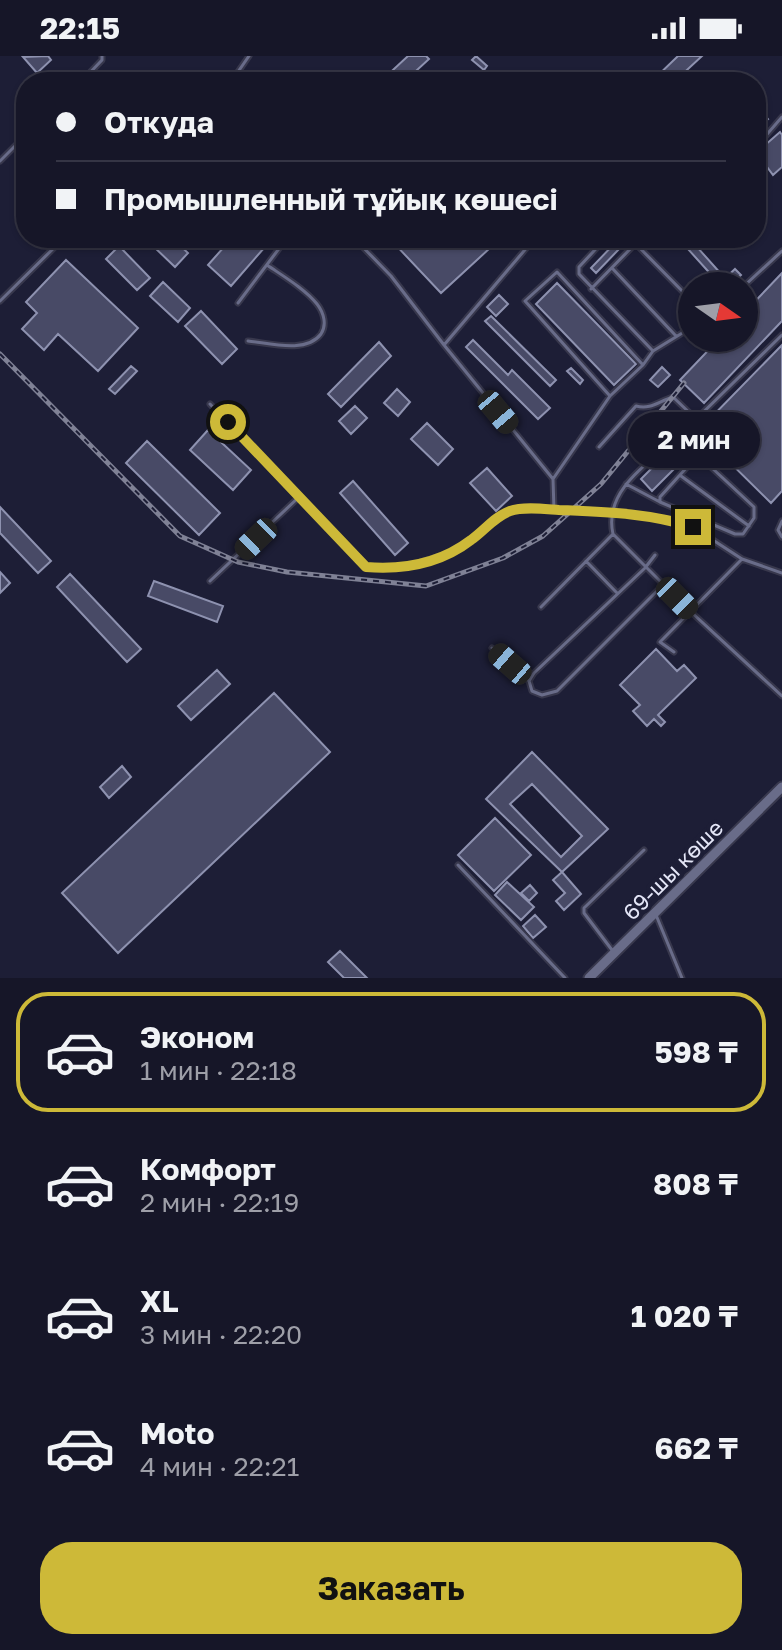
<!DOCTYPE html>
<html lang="ru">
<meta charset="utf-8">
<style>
body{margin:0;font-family:"Golos Text",sans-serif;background:#232334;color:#f1f3f6;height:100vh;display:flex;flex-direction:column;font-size:30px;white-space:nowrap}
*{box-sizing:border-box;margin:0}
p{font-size:26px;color:#9e9fa8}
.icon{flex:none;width:44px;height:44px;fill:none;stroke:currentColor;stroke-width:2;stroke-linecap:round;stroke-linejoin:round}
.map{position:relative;height:922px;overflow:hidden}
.details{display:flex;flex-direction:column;background:#161628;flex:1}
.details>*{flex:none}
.hud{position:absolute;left:16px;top:16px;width:750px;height:176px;border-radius:32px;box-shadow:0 2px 6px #0004,0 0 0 2px #353545;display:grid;align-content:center;height:176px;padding:0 40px;background:#161628}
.needle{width:52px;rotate:104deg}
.controls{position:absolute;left:678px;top:216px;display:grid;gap:16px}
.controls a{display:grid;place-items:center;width:80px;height:80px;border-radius:50%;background:#161628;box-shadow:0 2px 6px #0004,0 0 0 2px #353545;font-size:40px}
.end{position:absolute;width:36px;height:36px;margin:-18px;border:10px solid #cdb938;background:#111;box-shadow:0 0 0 4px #111}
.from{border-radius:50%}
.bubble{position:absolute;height:56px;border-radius:28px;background:#161628;box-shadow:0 2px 6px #0004,0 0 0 2px #353545;font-size:26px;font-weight:700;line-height:56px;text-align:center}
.car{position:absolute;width:24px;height:48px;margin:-24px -12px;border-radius:10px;box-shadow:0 0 6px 2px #0007;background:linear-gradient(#222 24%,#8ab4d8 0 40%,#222 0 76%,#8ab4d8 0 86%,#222 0)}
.hud b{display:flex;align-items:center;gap:28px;height:76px;font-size:30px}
.hud b+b{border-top:2px solid #353545}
.hud i{width:20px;height:20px;background:#f1f3f6}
ul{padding:14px 0 0;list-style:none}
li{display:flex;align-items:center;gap:24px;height:120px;margin:0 16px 12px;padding:0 24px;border:4px solid transparent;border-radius:32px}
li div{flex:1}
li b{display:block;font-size:30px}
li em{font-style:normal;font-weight:700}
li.current{border-color:#cdb938}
li>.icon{width:72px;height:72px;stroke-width:1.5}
.action{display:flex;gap:16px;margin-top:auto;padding:16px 40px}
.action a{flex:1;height:92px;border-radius:32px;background:#cdb938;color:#111;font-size:32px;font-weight:700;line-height:92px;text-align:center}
.status{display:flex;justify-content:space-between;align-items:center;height:56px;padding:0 40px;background:#161628;direction:ltr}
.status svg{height:22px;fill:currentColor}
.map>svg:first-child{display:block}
</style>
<div class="status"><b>22:15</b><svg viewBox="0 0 49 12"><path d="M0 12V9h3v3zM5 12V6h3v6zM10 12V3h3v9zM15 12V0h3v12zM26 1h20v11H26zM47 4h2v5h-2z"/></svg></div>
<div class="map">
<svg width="782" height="922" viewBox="0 0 782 922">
<rect width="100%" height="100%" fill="#1d1e36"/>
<!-- building -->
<path fill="#484a66" stroke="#8e92b0" stroke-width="2" fill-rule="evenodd" d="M48 0 51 4 37 17 23 1Z
M408 0H426L429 3 404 26H380Z
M476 0 487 10 484 14 472 4Z
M678 0H702L674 26H651Z
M756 49 768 63 757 72 756 71Z
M780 76 782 79V111L773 119 767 111 756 120V97Z
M160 182H172L188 197 175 211 153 190Z
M232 182H252L264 192 231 230 208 209Z
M394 182H481L490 192 441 237 391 184Z
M678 182H689L722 219 716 224Z
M617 185 622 190 596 217 591 212Z
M119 190 150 222 137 234 106 203Z
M66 204 138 272 98 315 58 278 44 294 22 273 37 257 26 246Z
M735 213 741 219 730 230H723L720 227Z
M782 217V265L704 347 680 324 720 282H744V257Z
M163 226 190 252 178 266 150 240Z
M557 227 636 308 614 329 536 248Z
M499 239 508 248 496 260 487 251Z
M201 255 237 293 222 308 185 270Z
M491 260 556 324 550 330 485 265Z
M473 284 508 319 512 314 550 352 538 363 466 291Z
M379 286 391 300 341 351 328 338Z
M782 289V435L771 447 698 375Z
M131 310 137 315 115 338 109 333Z
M662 311 670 319 658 331 650 324Z
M571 312 583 324 580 328 567 315Z
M397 333 410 346 398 360 384 347Z
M355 350 367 362 351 378 339 365Z
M427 367 453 393 438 409 411 383Z
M208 374 251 414 233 434 190 394Z
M147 385 220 457 199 479 126 407Z
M665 399 677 410 652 435 641 423Z
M487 412 512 440 496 455 470 427Z
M353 425 408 487 395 499 340 437Z
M0 451 51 505 38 517 0 477Z
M0 516 10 527 0 537Z
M70 518 141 593 127 606 57 531Z
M154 525 223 550 217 566 148 540Z
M656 593 677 615 684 609 696 622 658 659 665 666 661 670 654 663 647 670 633 655 640 649 620 629Z
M217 614 230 628 191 664 178 650Z
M274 637 330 696 118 897 62 837Z
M532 696 608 773 562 816 486 743ZM532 728 582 780 561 801 510 748Z
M122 710 131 721 109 742 100 731Z
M495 762 531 799 494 835 458 799Z
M562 816 581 838 564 854 556 845 565 837 553 824Z
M507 826 534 851 521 864 495 839Z
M530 829 537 837 529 845 521 837Z
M535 859 546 871 533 882 523 870Z
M340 895 367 922H344L328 906Z"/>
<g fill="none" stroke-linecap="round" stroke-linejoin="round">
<!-- service casing -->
<g stroke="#38384d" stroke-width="7">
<path id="service" d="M81 26 102 4V0
M231 26 249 0
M756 91 782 61
M0 105 26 79
M274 182 283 188
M354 182 391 220 444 289 553 423 554 454
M606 182 579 211V218L653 295
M630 182 692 245
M612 212 676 280
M744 230 782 195
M591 233 635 188
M0 245 64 182
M238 247 287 182
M248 285C269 287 306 298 321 278 327 269 324 257 317 248 305 233 283 220 267 209
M444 289 535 182
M643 309 653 295 692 271
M210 348 366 511 401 512 456 495 475 482 494 463 513 453 588 454 670 463 693 471 742 503 782 517
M679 380C650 406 603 434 613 478L690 555 782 640
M599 391 636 350C651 354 659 345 673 341L696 363
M681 420 749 470
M553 423 610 340 643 309 557 216 525 245 610 340
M626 428 660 446V441L698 399 679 380 782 279
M660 446 735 478H743L754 462V451L698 399
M782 465 778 474 782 481
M655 499 645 512 534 617 529 625 532 635 542 639 557 635 663 529
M586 505 617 537
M210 525 299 441
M541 551 613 478
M492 592 529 625
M674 596 660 586 742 503
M458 809 565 922
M656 859 682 922
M612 894 584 857V852L644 794"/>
</g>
<!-- secondary casing -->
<g stroke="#38384d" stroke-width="13">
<path id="secondary" d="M589 922 782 731"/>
</g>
<!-- service -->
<use href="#service" stroke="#696c89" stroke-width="3"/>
<!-- secondary -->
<use href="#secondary" stroke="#696c89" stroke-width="9"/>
<!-- rail casing -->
<g stroke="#7f8195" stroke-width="5">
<path id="rail" d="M0 298 180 480 238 506 287 516 426 530 503 502 543 480 601 428 684 327"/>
</g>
<!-- rail -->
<use href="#rail" stroke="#1d1e36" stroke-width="2" stroke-dasharray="6" stroke-linecap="butt"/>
</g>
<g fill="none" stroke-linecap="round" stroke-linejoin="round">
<!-- route -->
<path stroke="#cdb938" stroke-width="10" d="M228 366 366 511C403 514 441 507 471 484 485 474 494 461 510 455 524 450 545 453 559 454 606 456 649 457 693 471"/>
</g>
<g text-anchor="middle" stroke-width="8" stroke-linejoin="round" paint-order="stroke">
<!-- street labels -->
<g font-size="22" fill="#e4e6f7" stroke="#1d1e36">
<text transform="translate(673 814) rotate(-45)" y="8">69-шы көше</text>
</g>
</g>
</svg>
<div class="controls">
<a><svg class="needle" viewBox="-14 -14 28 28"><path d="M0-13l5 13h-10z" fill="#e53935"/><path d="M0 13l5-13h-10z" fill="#9e9fa8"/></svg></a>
</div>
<i class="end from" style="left:228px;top:366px"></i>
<i class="end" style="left:693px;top:471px"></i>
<div class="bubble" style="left:628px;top:356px;width:132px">2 мин</div>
<i class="car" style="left:498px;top:356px;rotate:140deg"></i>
<i class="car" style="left:256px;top:483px;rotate:226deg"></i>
<i class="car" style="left:677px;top:542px;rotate:135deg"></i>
<i class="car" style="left:510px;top:608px;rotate:311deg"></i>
<div class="hud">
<b><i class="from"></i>Откуда</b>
<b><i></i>Промышленный тұйық көшесі</b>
</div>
</div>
<section class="details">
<ul>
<li class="current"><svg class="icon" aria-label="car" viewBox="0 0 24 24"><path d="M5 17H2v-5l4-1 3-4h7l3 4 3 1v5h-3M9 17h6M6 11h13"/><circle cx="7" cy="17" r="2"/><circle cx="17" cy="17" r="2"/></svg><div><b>Эконом</b><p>1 мин · 22:18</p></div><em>598 ₸</em></li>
<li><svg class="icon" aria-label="car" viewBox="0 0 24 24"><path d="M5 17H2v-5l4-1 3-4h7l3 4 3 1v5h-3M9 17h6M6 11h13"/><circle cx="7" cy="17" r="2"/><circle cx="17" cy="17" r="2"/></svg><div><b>Комфорт</b><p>2 мин · 22:19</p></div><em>808 ₸</em></li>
<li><svg class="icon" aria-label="car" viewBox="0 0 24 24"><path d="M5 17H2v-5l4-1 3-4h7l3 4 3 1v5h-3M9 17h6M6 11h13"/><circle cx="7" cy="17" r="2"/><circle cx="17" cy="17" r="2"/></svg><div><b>XL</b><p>3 мин · 22:20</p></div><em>1 020 ₸</em></li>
<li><svg class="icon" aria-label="car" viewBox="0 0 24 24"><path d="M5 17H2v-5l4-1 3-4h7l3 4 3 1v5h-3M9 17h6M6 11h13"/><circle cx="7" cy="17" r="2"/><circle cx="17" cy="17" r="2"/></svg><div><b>Moto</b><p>4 мин · 22:21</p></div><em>662 ₸</em></li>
</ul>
<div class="action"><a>Заказать</a></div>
</section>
